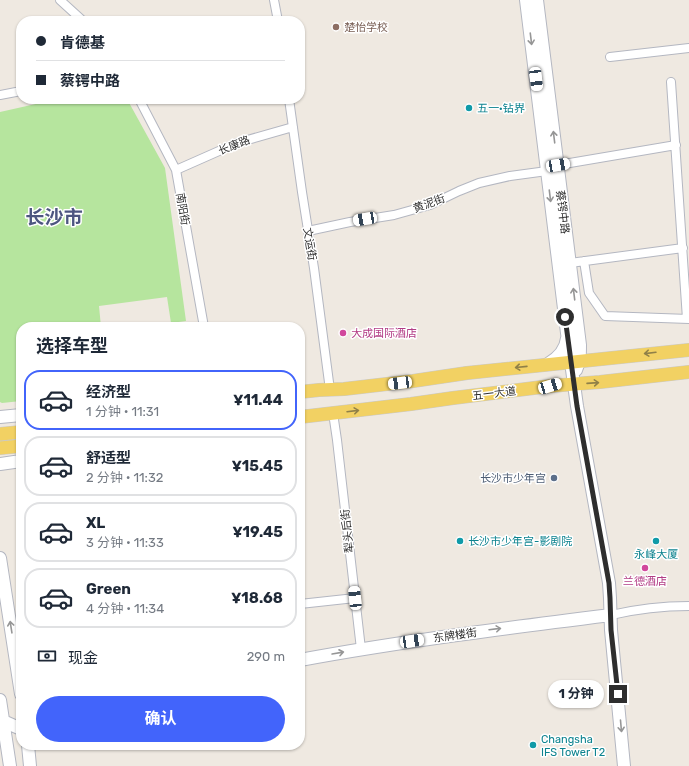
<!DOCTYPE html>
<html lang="zh">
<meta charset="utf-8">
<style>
body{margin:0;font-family:Rubik,"Noto Sans SC",sans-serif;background:#f2f2f3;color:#1f2937;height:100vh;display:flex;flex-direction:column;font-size:15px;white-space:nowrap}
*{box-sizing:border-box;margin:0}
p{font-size:13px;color:#747a83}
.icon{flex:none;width:22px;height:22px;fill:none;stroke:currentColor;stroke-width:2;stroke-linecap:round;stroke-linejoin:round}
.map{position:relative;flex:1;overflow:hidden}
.side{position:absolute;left:16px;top:322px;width:289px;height:428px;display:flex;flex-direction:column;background:#fff;border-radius:16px;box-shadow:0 1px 3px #0004}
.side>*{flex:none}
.hud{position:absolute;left:16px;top:16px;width:289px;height:88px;border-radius:16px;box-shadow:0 1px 3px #0004;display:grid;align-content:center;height:88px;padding:0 20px;background:#fff}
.end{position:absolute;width:18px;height:18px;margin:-9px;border:5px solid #2e2e2e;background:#fff;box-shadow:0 0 0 2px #fff}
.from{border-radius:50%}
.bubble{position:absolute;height:28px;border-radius:14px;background:#fff;box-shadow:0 1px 3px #0004;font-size:13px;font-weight:700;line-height:28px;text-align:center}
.car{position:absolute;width:12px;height:24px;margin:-12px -6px;border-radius:5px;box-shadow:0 0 3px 1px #0007;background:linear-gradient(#fff 24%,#345 0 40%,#fff 0 76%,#345 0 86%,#fff 0)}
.hud b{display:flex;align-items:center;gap:14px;height:38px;font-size:15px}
.hud b+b{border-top:1px solid #e0e1e3}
.hud i{width:10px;height:10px;background:#1f2937}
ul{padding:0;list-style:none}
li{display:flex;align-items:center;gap:12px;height:60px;margin:0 8px 6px;padding:0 12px;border:2px solid #e0e1e3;border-radius:16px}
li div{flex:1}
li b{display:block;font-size:15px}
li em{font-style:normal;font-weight:700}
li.selected{border-color:#4264fb}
li>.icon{width:36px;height:36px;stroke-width:1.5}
h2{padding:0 20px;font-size:18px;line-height:48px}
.pay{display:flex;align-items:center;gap:10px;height:44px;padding:0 20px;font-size:15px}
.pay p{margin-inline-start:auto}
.action{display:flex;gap:8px;margin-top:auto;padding:8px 20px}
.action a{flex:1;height:46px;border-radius:24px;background:#4264fb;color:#fff;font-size:16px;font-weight:700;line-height:46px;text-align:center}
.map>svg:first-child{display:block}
</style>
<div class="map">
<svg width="689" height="766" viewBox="0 0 689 766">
<rect width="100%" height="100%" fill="#efe9e1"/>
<!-- grass -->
<path fill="#b6e59e" d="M58 99H127L165 168 186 321 171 323 167 297 99 306 101 327H21V401L2 403 0 402V112Z"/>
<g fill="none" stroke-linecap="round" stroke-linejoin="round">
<!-- street casing -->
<g stroke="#b4b7c1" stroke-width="10">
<path id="street" d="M60 0 83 21
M274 0 278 21
M610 57 689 48
M671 82 687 319
M0 95 21 91
M139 99 176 170 204 327
M289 99 302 192 314 268 330 390
M558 165 676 145
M176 170 237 143 293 127
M308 231 350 222 394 215 430 205 459 191 479 183 510 176 547 171
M584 261 589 293 605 316 689 319
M570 263 683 248
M333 413 337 440 361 649
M300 604 355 598
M611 615C637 609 662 606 689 606"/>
</g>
<!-- secondary casing -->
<g stroke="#b4b7c1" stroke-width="14">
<path id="secondary" d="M526 0 567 333 577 406 609 583 610 598 611 630 624 766
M537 0 580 345C580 354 580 362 576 370
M548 364C558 358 566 350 567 338
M0 417 21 415
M0 464 21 461
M0 558 21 694
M300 660C403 641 507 628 611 615
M0 700 10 766
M3 721 21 729
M28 745 30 766"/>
</g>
<!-- primary casing -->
<g stroke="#c9c9c9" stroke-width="14">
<path id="primary" d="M300 392 319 390 344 389 413 381 467 373 689 350
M300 417 411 404 453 398 550 386 600 382 689 372
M0 434 21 432
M0 448 21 446"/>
</g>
<!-- street -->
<use href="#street" stroke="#fff" stroke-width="8"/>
<!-- secondary -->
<use href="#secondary" stroke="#fff" stroke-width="12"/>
<!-- primary -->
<use href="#primary" stroke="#f2d163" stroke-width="13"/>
</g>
<!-- one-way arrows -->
<defs><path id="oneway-shaft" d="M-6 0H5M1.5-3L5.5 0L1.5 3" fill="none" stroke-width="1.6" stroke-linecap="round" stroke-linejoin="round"/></defs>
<g stroke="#969696">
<use href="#oneway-shaft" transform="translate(531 39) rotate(83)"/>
<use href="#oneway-shaft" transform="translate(554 137) rotate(-97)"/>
<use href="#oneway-shaft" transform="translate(550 196) rotate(83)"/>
<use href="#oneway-shaft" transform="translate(574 294) rotate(-97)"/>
<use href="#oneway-shaft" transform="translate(11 627) rotate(-99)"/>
<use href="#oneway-shaft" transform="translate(495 629) rotate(-7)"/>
<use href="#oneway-shaft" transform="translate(338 653) rotate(-10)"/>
<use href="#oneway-shaft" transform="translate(621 726) rotate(85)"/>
</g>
<g stroke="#908048">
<use href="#oneway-shaft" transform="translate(650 353) rotate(173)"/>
<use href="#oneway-shaft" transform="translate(521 367) rotate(174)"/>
<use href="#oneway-shaft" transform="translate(593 383) rotate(-4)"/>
<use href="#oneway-shaft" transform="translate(353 411) rotate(-7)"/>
</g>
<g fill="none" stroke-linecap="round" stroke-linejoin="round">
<!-- route -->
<path stroke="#2e2e2e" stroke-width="5" d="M565 317 577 406 609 583 610 598 611 630 618 694"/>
</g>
<!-- markers -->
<circle fill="#8d6e63" stroke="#fff" stroke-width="1.5" cx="336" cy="27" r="4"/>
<g fill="#0f9aa8" stroke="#fff" stroke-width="1.5">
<circle cx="469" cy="108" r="4"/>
<circle cx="460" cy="541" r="4"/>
<circle cx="656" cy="541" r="4"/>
<circle cx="533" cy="745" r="4"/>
</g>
<g fill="#d1479c" stroke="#fff" stroke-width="1.5">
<circle cx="343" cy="333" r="4"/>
<circle cx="645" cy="568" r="4"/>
</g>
<circle fill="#5c6f8a" stroke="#fff" stroke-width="1.5" cx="554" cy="478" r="4"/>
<g text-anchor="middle" stroke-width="3" stroke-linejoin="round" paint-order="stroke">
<!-- education labels -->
<g font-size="11" fill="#785e54" stroke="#fff" text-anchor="start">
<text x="344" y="31">楚怡学校</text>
</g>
<!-- culture labels -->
<g font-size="11" fill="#0d838f" stroke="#fff" text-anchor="start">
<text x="477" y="112">五一·钻界</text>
<text x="468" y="545">长沙市少年宫-影剧院</text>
<text x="656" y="558" text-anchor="middle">永峰大厦</text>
<text x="541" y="743">Changsha<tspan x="541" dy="13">IFS Tower T2</tspan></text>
</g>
<!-- street labels -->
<g font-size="11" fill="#2e2e2e" stroke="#fff">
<text transform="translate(234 145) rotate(-21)" y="4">长康路</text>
<text transform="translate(429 203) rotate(-20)" y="4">黄泥街</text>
<text transform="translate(183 209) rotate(80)" y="4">南阳街</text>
<text transform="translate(563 212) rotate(83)" y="4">蔡锷中路</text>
<text transform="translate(310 244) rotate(81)" y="4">文运街</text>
<text transform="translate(494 393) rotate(-7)" y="4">五一大道</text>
<text transform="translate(347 531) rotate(-96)" y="4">犁头后街</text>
<text transform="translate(455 635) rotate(-8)" y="4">东牌楼街</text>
</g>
<!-- hotel labels -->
<g font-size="11" fill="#b23c85" stroke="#fff" text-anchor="start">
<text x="351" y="337">大成国际酒店</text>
<text x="645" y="585" text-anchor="middle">兰德酒店</text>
</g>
<!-- service labels -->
<g font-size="11" fill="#4e5e75" stroke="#fff" text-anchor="end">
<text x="546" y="482">长沙市少年宫</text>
</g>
<!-- town labels -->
<g font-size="19" font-weight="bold" fill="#4d5680" stroke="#fff">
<text x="54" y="224">长沙市</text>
</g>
</g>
</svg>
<i class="end from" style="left:565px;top:317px"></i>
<i class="end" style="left:618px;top:694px"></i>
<div class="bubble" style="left:548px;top:680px;width:56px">1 分钟</div>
<i class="car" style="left:536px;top:79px;rotate:173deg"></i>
<i class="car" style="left:558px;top:165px;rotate:80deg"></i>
<i class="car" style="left:365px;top:219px;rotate:260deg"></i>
<i class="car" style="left:400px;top:383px;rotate:263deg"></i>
<i class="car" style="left:550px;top:386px;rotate:73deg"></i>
<i class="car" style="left:355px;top:598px;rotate:354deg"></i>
<i class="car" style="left:412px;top:641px;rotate:82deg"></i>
<div class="hud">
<b><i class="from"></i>肯德基</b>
<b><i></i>蔡锷中路</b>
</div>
<section class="side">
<h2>选择车型</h2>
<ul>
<li class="selected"><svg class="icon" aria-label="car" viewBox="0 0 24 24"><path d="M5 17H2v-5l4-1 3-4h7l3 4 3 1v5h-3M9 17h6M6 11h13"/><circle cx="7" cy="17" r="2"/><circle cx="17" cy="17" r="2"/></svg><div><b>经济型</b><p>1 分钟 · 11:31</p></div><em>¥11.44</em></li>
<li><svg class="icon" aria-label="car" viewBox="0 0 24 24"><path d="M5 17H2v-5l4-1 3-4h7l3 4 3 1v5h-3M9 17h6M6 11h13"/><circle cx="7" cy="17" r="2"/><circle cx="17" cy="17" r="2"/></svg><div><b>舒适型</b><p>2 分钟 · 11:32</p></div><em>¥15.45</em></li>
<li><svg class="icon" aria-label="car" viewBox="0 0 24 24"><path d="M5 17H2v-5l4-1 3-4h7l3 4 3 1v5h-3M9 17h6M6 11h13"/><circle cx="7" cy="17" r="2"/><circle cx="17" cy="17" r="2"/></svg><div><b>XL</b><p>3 分钟 · 11:33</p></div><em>¥19.45</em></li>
<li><svg class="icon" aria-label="car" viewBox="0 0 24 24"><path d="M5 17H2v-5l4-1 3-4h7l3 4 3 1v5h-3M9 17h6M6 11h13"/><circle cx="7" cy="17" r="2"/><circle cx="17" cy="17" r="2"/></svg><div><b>Green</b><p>4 分钟 · 11:34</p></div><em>¥18.68</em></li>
</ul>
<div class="pay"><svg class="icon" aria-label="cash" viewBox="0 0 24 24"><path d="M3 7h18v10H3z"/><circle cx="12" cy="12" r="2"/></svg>现金<p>290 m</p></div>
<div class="action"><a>确认</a></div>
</section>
</div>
